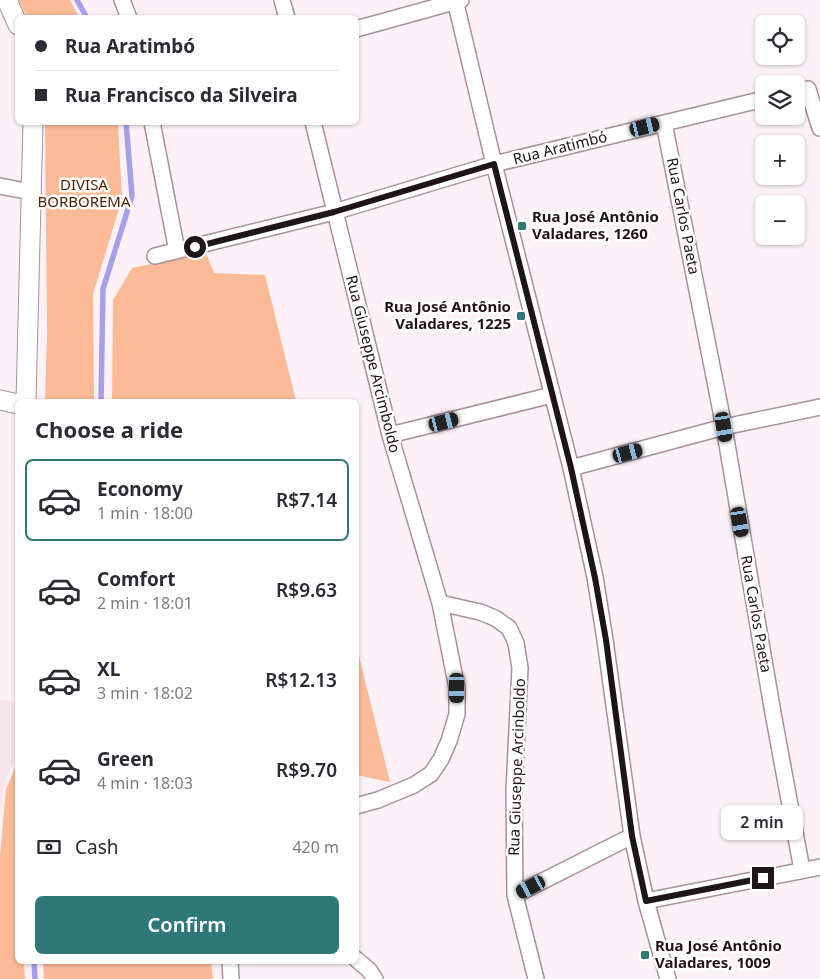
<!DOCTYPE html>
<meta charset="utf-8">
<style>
body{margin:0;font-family:"Noto Sans",sans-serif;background:#f7f7f7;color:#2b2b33;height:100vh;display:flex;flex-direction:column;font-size:19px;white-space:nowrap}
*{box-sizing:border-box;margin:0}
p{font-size:16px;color:#7c7c81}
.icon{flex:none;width:28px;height:28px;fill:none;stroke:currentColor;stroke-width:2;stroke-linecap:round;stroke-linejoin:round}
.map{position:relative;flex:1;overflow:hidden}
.side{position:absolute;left:15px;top:399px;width:344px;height:565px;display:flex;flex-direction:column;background:#fff;border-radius:8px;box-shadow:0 1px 4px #0004}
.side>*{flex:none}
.guide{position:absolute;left:15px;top:15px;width:344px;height:110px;border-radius:8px;box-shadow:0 1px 4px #0004;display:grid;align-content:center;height:110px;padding:0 20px;background:#fff}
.fabs{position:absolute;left:755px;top:15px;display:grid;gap:10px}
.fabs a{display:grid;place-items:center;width:50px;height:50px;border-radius:8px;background:#fff;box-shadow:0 1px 4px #0004;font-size:25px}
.end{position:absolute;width:22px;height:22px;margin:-11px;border:6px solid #1e151a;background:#fff;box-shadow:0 0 0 2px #fff}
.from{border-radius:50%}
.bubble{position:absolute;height:35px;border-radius:8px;background:#fff;box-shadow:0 1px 4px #0004;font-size:16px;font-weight:600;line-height:35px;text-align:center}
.car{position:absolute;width:15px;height:30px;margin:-15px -8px;border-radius:6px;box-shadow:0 0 4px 1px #0007;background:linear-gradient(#222 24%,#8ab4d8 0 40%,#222 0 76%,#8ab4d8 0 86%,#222 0)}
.guide b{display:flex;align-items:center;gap:18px;height:48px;font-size:19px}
.guide b+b{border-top:1px solid #e1e1e2}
.guide i{width:12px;height:12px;background:#2b2b33}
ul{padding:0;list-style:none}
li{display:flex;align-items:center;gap:15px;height:82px;margin:0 10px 8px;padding:0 10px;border:2px solid transparent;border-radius:8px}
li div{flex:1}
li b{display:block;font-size:19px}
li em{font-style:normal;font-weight:600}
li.active{border-color:#2e7878}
li>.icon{width:45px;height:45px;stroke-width:1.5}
h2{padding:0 20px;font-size:22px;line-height:60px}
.pay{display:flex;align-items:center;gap:12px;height:55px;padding:0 20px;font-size:19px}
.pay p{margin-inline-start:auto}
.primary-button{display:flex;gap:10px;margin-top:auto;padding:10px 20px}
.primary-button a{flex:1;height:58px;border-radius:8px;background:#2e7878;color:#fff;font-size:20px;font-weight:600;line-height:58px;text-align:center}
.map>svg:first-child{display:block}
</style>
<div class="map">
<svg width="820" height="979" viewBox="0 0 820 979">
<rect width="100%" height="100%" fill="#fcf1f6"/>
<!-- built -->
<path fill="#f8e3ec" d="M0 699 18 702 17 754 3 789 0 817Z"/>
<!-- green -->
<path fill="#fbba96" d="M18 0H70L79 17H27Z
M45 123H118L122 199 93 294 94 401H45L47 333Z
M206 253 214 273 265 275 296 401H112L113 300 132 268Z
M356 644 390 782 356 775Z
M17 763 18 961H24L25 979H0V856L6 789Z
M43 961H211L213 979H44Z"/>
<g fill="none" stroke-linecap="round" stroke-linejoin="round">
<!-- stream -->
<path stroke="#a69fea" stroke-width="5.5" d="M77 0 87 18
M101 401 103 289 132 196 126 122
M34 961 35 979"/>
<!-- minor casing -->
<g stroke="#a9909b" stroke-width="18">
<path id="minor" d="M122 0 129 18
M282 0 287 18
M455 0 494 164 571 468 595 577 605 640 632 836 646 901 668 979
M356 29 461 0
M808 89 820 128
M152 122 177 251
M313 122 390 435 440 603 457 688V714L449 741 441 759 431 774 414 785 378 800 356 806
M664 123 724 427 773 713 802 870
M0 186 31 192
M155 256 334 212 494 164 764 99
M390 435 552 395
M571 468 724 427 820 407
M440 603 480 612 495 618 509 628 516 643 520 668 514 791 515 895 536 979
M515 895 632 836
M646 901 820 867
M356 959 369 970 375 979
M230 961 231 979"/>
</g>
<!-- tertiary casing -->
<g stroke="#a9909b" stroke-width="21">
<path id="tertiary" d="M7 0 18 25
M0 400 18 404
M26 401 33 122"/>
</g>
<!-- minor -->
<use href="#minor" stroke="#fff" stroke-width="15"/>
<!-- tertiary -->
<use href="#tertiary" stroke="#fff" stroke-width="19"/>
</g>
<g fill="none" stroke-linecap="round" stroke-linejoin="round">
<!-- route -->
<path stroke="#1e151a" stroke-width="6" d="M195 247 334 212 494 164 571 468 595 578 606 640 632 836 646 901 763 878"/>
</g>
<!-- markers -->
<g fill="#2e7878" stroke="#fff" stroke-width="2">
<rect x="517" y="221" width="10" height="10" rx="2.5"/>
<rect x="516" y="311" width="10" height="10" rx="2.5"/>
<rect x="640" y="950" width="10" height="10" rx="2.5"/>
</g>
<g text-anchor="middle" stroke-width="5" stroke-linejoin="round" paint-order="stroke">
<!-- street labels -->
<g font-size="15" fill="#1e151a" stroke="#fff">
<text transform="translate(560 148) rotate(-14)" y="5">Rua Aratimbó</text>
<text transform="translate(683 216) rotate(79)" y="5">Rua Carlos Paeta</text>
<text transform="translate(373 364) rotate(76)" y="5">Rua Giuseppe Arcimboldo</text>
<text transform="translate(756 614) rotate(80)" y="5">Rua Carlos Paeta</text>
<text transform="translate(517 767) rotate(-88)" y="5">Rua Giuseppe Arcinboldo</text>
</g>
<!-- park labels -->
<g font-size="15" fill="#4d1e00" stroke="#fff">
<text x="84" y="190">DIVISA<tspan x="84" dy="17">BORBOREMA</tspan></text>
</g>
<!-- poi labels -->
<g font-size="15" font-weight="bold" fill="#1e151a" stroke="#fff" text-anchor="start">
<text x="532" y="222">Rua José Antônio<tspan x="532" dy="17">Valadares, 1260</tspan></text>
<text x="511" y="312" text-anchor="end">Rua José Antônio<tspan x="511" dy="17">Valadares, 1225</tspan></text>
<text x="655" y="951">Rua José Antônio<tspan x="655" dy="17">Valadares, 1009</tspan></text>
</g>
</g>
</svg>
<div class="fabs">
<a><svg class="icon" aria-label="locate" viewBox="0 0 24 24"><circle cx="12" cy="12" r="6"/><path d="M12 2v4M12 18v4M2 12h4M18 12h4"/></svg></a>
<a><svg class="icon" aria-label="layers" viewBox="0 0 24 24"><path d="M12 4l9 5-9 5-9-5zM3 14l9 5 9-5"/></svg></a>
<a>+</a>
<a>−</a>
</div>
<i class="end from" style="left:195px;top:247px"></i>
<i class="end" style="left:763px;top:878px"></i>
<div class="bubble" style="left:721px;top:805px;width:82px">2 min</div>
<i class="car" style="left:645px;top:127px;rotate:76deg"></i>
<i class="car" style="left:444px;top:422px;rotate:76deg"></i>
<i class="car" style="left:724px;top:427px;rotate:171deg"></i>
<i class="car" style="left:628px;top:453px;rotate:75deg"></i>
<i class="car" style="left:740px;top:522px;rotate:170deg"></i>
<i class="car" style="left:457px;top:688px;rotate:180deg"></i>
<i class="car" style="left:531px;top:887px;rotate:243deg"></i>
<div class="guide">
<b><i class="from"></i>Rua Aratimbó</b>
<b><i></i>Rua Francisco da Silveira</b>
</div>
<section class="side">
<h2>Choose a ride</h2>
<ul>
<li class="active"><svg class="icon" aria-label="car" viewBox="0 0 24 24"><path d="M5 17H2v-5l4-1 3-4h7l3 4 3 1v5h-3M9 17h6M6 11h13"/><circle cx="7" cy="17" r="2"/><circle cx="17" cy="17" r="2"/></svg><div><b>Economy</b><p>1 min · 18:00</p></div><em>R$7.14</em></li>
<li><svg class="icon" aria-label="car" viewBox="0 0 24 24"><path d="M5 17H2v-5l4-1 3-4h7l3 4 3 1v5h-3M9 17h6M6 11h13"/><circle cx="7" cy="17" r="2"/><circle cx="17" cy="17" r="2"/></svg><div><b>Comfort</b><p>2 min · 18:01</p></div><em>R$9.63</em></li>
<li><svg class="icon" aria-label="car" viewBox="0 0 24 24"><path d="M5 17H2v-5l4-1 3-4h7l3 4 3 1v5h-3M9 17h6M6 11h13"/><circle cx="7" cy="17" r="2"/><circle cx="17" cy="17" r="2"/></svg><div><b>XL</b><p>3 min · 18:02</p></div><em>R$12.13</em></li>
<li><svg class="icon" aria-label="car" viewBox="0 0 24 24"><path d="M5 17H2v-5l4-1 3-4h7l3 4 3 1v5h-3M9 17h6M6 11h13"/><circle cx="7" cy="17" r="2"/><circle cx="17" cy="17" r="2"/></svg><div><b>Green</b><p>4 min · 18:03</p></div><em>R$9.70</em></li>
</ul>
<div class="pay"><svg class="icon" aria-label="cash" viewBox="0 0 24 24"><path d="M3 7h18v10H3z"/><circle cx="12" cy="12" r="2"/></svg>Cash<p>420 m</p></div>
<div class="primary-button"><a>Confirm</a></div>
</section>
</div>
